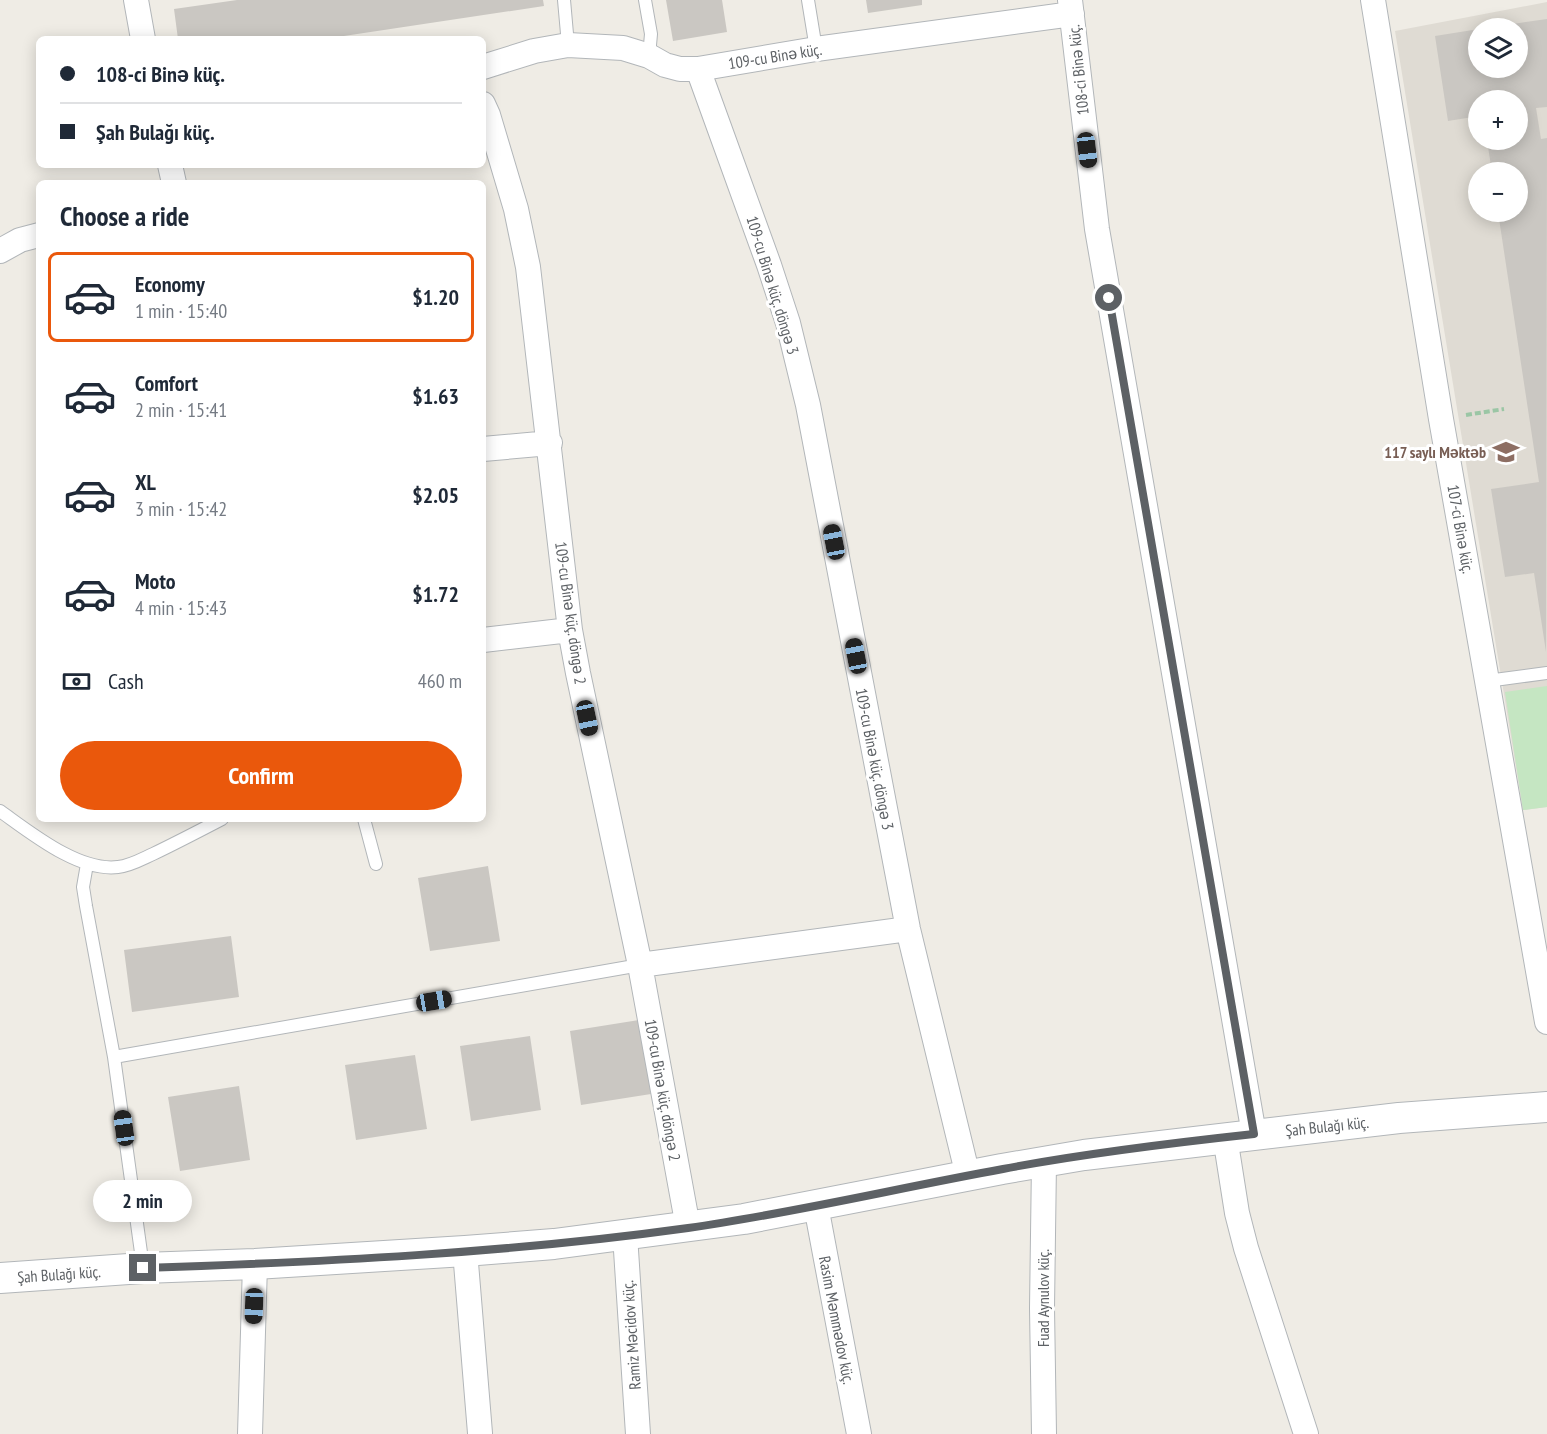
<!DOCTYPE html>
<meta charset="utf-8">
<style>
body{margin:0;font-family:"PT Sans Narrow",sans-serif;background:#f2f2f3;color:#1f2937;height:100vh;display:flex;flex-direction:column;font-size:22px;white-space:nowrap}
*{box-sizing:border-box;margin:0}
p{font-size:20px;color:#747a83}
.icon{flex:none;width:33px;height:33px;fill:none;stroke:currentColor;stroke-width:2;stroke-linecap:round;stroke-linejoin:round}
.map{position:relative;flex:1;overflow:hidden}
.details{position:absolute;left:36px;top:180px;width:450px;height:642px;display:flex;flex-direction:column;background:#fff;border-radius:9px;box-shadow:0 3px 15px #0003}
.details>*{flex:none}
.guide{position:absolute;left:36px;top:36px;width:450px;height:132px;border-radius:9px;box-shadow:0 3px 15px #0003;display:grid;align-content:center;height:132px;padding:0 24px;background:#fff}
.tools{position:absolute;left:1468px;top:18px;display:grid;gap:12px}
.tools a{display:grid;place-items:center;width:60px;height:60px;border-radius:50%;background:#fff;box-shadow:0 3px 15px #0003;font-size:30px}
.end{position:absolute;width:27px;height:27px;margin:-14px;border:8px solid #5d6165;background:#fff;box-shadow:0 0 0 3px #fff}
.from{border-radius:50%}
.bubble{position:absolute;height:42px;border-radius:21px;background:#fff;box-shadow:0 3px 15px #0003;font-size:20px;font-weight:600;line-height:42px;text-align:center}
.car{position:absolute;width:18px;height:36px;margin:-18px -9px;border-radius:8px;box-shadow:0 0 4px 2px #0007;background:linear-gradient(#222 24%,#8ab4d8 0 40%,#222 0 76%,#8ab4d8 0 86%,#222 0)}
.guide b{display:flex;align-items:center;gap:21px;height:57px;font-size:22px}
.guide b+b{border-top:2px solid #e0e1e3}
.guide i{width:15px;height:15px;background:#1f2937}
ul{padding:0;list-style:none}
li{display:flex;align-items:center;gap:18px;height:90px;margin:0 12px 9px;padding:0 12px;border:3px solid transparent;border-radius:9px}
li div{flex:1}
li b{display:block;font-size:22px}
li em{font-style:normal;font-weight:600}
li.selected{border-color:#ea580c}
li>.icon{width:54px;height:54px;stroke-width:1.5}
h2{padding:0 24px;font-size:27px;line-height:72px}
.pay{display:flex;align-items:center;gap:15px;height:66px;padding:0 24px;font-size:22px}
.pay p{margin-inline-start:auto}
.cta{display:flex;gap:12px;margin-top:auto;padding:12px 24px}
.cta a{flex:1;height:69px;border-radius:36px;background:#ea580c;color:#fff;font-size:24px;font-weight:600;line-height:69px;text-align:center}
.map>svg:first-child{display:block}
</style>
<div class="map">
<svg width="1547" height="1434" viewBox="0 0 1547 1434">
<rect width="100%" height="100%" fill="#efece5"/>
<!-- education -->
<path fill="#dfdbd3" fill-rule="evenodd" d="M1547 2V807L1523 810 1395 31ZM1479 28H1518V68H1479ZM1479 100H1518V140H1479ZM1479 172H1518V212H1479Z"/>
<!-- green -->
<path fill="#c5e6c2" d="M1547 686V807L1523 810 1505 692Z"/>
<!-- building -->
<path fill="#cac7c2" d="M237 0H543L544 6 324 39H178L174 9Z
M666 0H722L727 32 673 41Z
M866 0H922V5L868 13Z
M1547 19V107L1536 108 1541 139 1547 138 1546 652 1534 573 1505 577 1491 489 1539 482 1498 212H1518V172H1492L1488 147 1514 143 1513 140H1518V100H1479V116L1448 121 1435 36 1479 29V68H1518V28L1492 27Z
M488 866 500 941 430 951 418 878Z
M231 936 239 997 132 1012 124 950Z
M639 1020 651 1094 581 1105 570 1031Z
M530 1036 541 1110 471 1121 460 1046Z
M415 1055 427 1129 356 1140 345 1065Z
M239 1086 250 1160 180 1171 168 1097Z"/>
<g fill="none" stroke-linecap="round" stroke-linejoin="round">
<!-- service casing -->
<g stroke="#b2b6b9" stroke-width="14">
<path id="service" d="M564 0 568 45
M645 0 651 34 649 56
M808 0 816 49
M1487 681 1547 673
M0 811C31 833 79 872 118 867 130 866 142 859 153 854 176 843 199 831 222 819
M364 819 376 864
M87 864 83 887 86 906 114 1057 143 1267
M114 1057 640 965"/>
</g>
<!-- minor casing -->
<g stroke="#b2b6b9" stroke-width="26">
<path id="minor" d="M136 0 143 39
M1070 0 1097 229 1254 1134
M1373 0 1441 419 1547 1022
M483 67 534 51 568 45 623 48 649 56 665 65 680 69H698L816 49 1072 14
M698 69 769 265 788 323 808 405 908 929 968 1176
M483 104 488 115 516 209 528 267 570 630 578 673 640 965 688 1227
M170 165 174 183
M0 251 20 240 39 235
M483 449 550 443
M483 640 570 630
M640 965 908 929
M1225 1137 1237 1213 1246 1248 1306 1434
M1044 1162 1042 1308 1044 1434
M816 1206 859 1434
M625 1235 638 1434
M465 1251 480 1433
M250 1434 255 1264"/>
</g>
<!-- tertiary casing -->
<g stroke="#b2b6b9" stroke-width="32">
<path id="tertiary" d="M0 1278 143 1268 255 1264 465 1251 554 1244 744 1219 1002 1169 1084 1155 1399 1118 1547 1107"/>
</g>
<!-- path -->
<path stroke="#9bc6a5" stroke-width="4" stroke-dasharray="6 3" stroke-linecap="butt" d="M1466 415 1504 409"/>
<!-- service -->
<use href="#service" stroke="#fff" stroke-width="12"/>
<!-- minor -->
<use href="#minor" stroke="#fff" stroke-width="24"/>
<!-- tertiary -->
<use href="#tertiary" stroke="#fff" stroke-width="30"/>
</g>
<g fill="none" stroke-linecap="round" stroke-linejoin="round">
<!-- route -->
<path stroke="#5d6165" stroke-width="8" d="M143 1268C325 1262 508 1253 688 1228 794 1213 898 1188 1003 1169 1086 1153 1171 1143 1254 1134L1109 298"/>
</g>
<!-- icons -->
<defs>
<g id="school-bare" transform="scale(2.07)"><path d="M0-5L7-2L0 1L-7-2ZM-4 1L0 2.5L4 1V4Q0 6-4 4Z" fill="#8d6e63" stroke="#fff" stroke-width="2.5" paint-order="stroke"/></g>
</defs>
<g fill-rule="evenodd">
<use href="#school-bare" x="1506" y="452"/>
</g>
<g text-anchor="middle" stroke-width="6" stroke-linejoin="round" paint-order="stroke">
<!-- street labels -->
<g font-size="16" fill="#5d6165" stroke="#fff">
<text transform="translate(775 56) rotate(-9)" y="6">109-cu Binə küç.</text>
<text transform="translate(1078 70) rotate(-96)" y="6">108-ci Binə küç.</text>
<text transform="translate(773 285) rotate(73)" y="6">109-cu Binə küç. döngə 3</text>
<text transform="translate(1461 529) rotate(80)" y="6">107-ci Binə küç.</text>
<text transform="translate(571 613) rotate(82)" y="6">109-cu Binə küç. döngə 2</text>
<text transform="translate(875 759) rotate(79)" y="6">109-cu Binə küç. döngə 3</text>
<text transform="translate(663 1090) rotate(80)" y="6">109-cu Binə küç. döngə 2</text>
<text transform="translate(1327 1126) rotate(-6)" y="6">Şah Bulağı küç.</text>
<text transform="translate(59 1274) rotate(-4)" y="6">Şah Bulağı küç.</text>
<text transform="translate(1043 1298) rotate(-90)" y="6">Fuad Aynulov küç.</text>
<text transform="translate(837 1320) rotate(79)" y="6">Rasim Məmmədov küç.</text>
<text transform="translate(631 1335) rotate(-94)" y="6">Ramiz Məcidov küç.</text>
</g>
<!-- education labels -->
<g font-size="16" font-weight="bold" fill="#785e54" stroke="#fff" text-anchor="end">
<text x="1486" y="458">117 saylı Məktəb</text>
</g>
</g>
</svg>
<div class="tools">
<a><svg class="icon" aria-label="layers" viewBox="0 0 24 24"><path d="M12 4l9 5-9 5-9-5zM3 14l9 5 9-5"/></svg></a>
<a>+</a>
<a>−</a>
</div>
<i class="end from" style="left:1109px;top:298px"></i>
<i class="end" style="left:143px;top:1268px"></i>
<div class="bubble" style="left:93px;top:1180px;width:99px">2 min</div>
<i class="car" style="left:1087px;top:150px;rotate:173deg"></i>
<i class="car" style="left:834px;top:542px;rotate:349deg"></i>
<i class="car" style="left:856px;top:656px;rotate:349deg"></i>
<i class="car" style="left:587px;top:718px;rotate:168deg"></i>
<i class="car" style="left:434px;top:1001px;rotate:80deg"></i>
<i class="car" style="left:124px;top:1128px;rotate:352deg"></i>
<i class="car" style="left:254px;top:1306px;rotate:182deg"></i>
<div class="guide">
<b><i class="from"></i>108-ci Binə küç.</b>
<b><i></i>Şah Bulağı küç.</b>
</div>
<section class="details">
<h2>Choose a ride</h2>
<ul>
<li class="selected"><svg class="icon" aria-label="car" viewBox="0 0 24 24"><path d="M5 17H2v-5l4-1 3-4h7l3 4 3 1v5h-3M9 17h6M6 11h13"/><circle cx="7" cy="17" r="2"/><circle cx="17" cy="17" r="2"/></svg><div><b>Economy</b><p>1 min · 15:40</p></div><em>$1.20</em></li>
<li><svg class="icon" aria-label="car" viewBox="0 0 24 24"><path d="M5 17H2v-5l4-1 3-4h7l3 4 3 1v5h-3M9 17h6M6 11h13"/><circle cx="7" cy="17" r="2"/><circle cx="17" cy="17" r="2"/></svg><div><b>Comfort</b><p>2 min · 15:41</p></div><em>$1.63</em></li>
<li><svg class="icon" aria-label="car" viewBox="0 0 24 24"><path d="M5 17H2v-5l4-1 3-4h7l3 4 3 1v5h-3M9 17h6M6 11h13"/><circle cx="7" cy="17" r="2"/><circle cx="17" cy="17" r="2"/></svg><div><b>XL</b><p>3 min · 15:42</p></div><em>$2.05</em></li>
<li><svg class="icon" aria-label="car" viewBox="0 0 24 24"><path d="M5 17H2v-5l4-1 3-4h7l3 4 3 1v5h-3M9 17h6M6 11h13"/><circle cx="7" cy="17" r="2"/><circle cx="17" cy="17" r="2"/></svg><div><b>Moto</b><p>4 min · 15:43</p></div><em>$1.72</em></li>
</ul>
<div class="pay"><svg class="icon" aria-label="cash" viewBox="0 0 24 24"><path d="M3 7h18v10H3z"/><circle cx="12" cy="12" r="2"/></svg>Cash<p>460 m</p></div>
<div class="cta"><a>Confirm</a></div>
</section>
</div>
